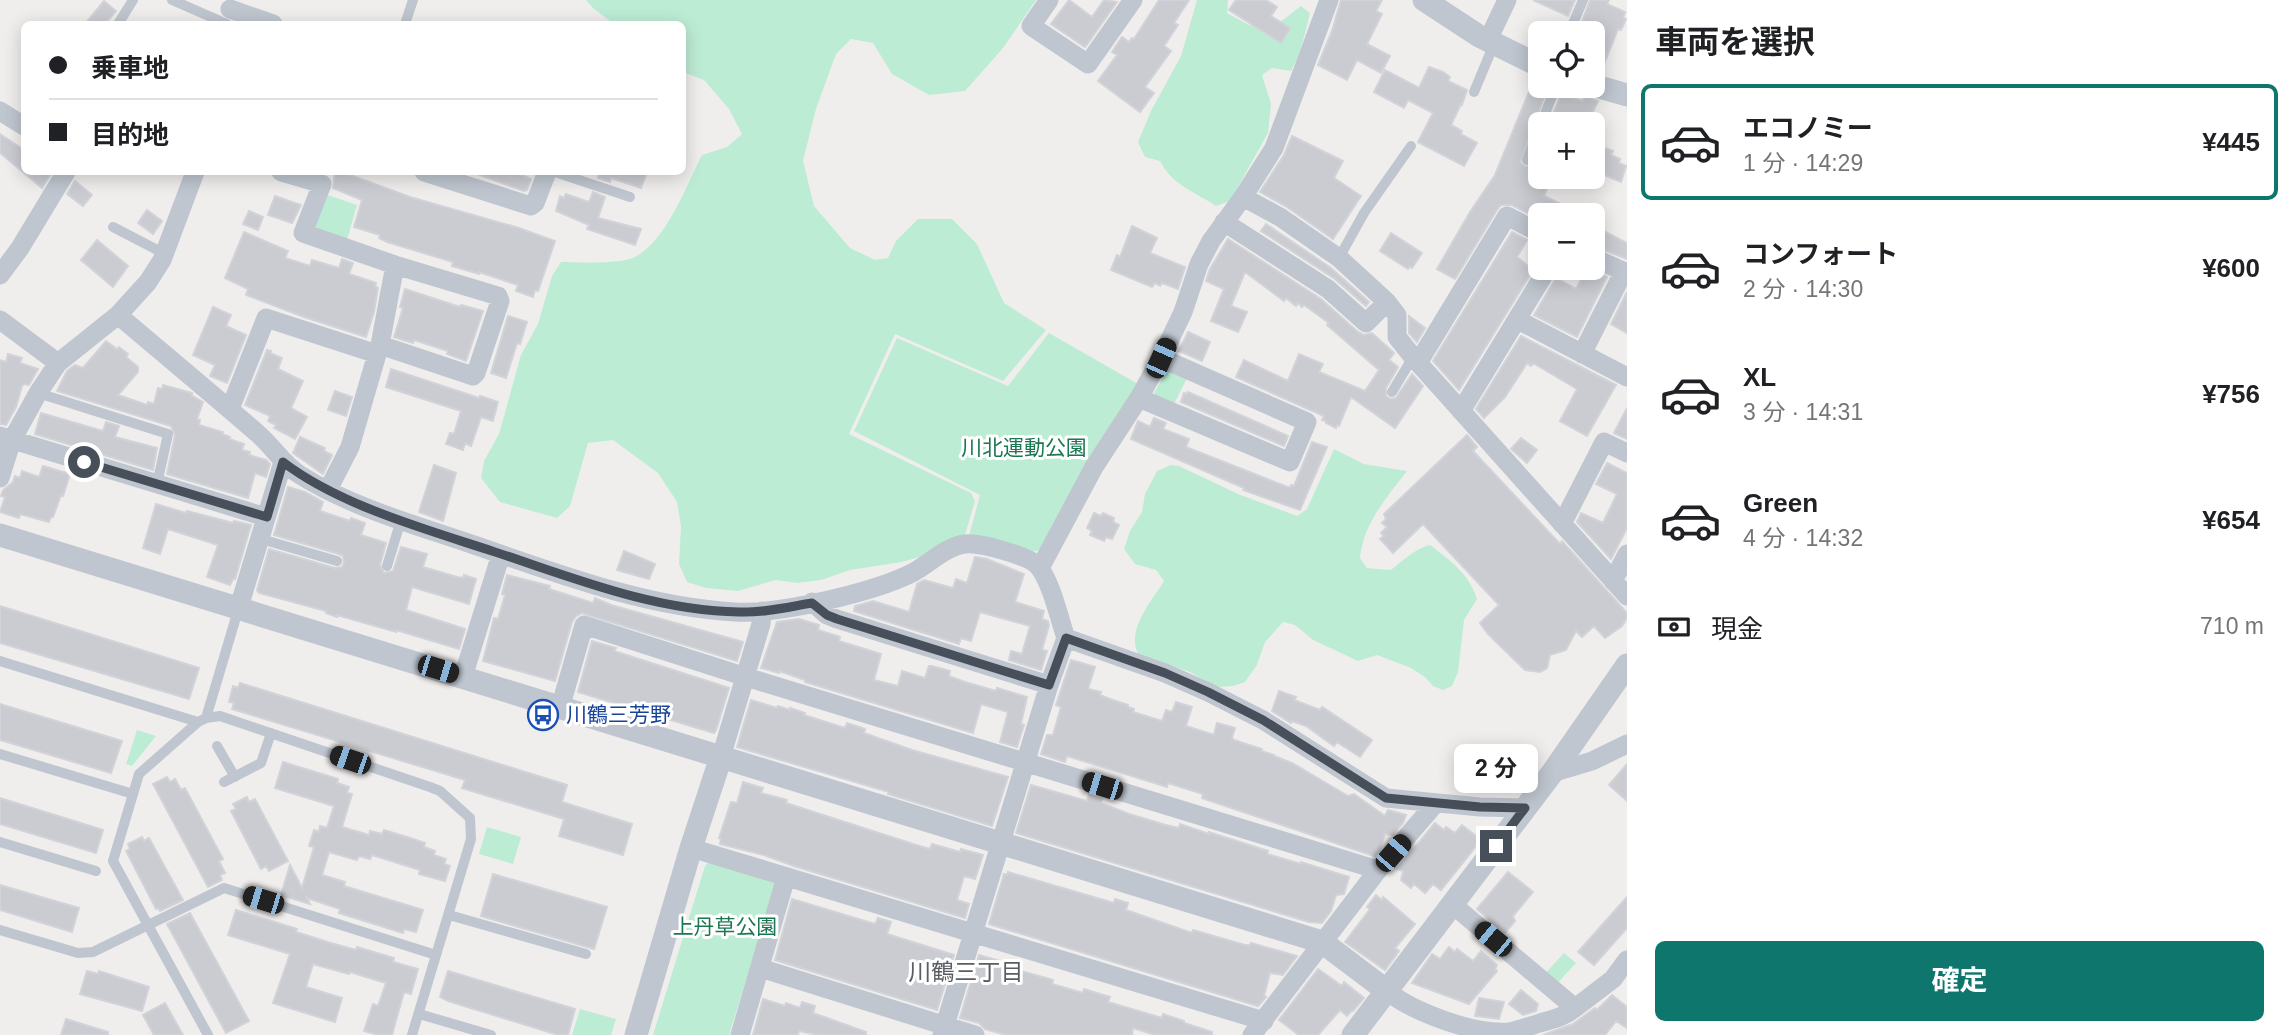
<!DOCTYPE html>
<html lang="ja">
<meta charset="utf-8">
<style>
body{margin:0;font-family:Arial,"Noto Sans JP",sans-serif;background:#f6f6f6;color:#202124;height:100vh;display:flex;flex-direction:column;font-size:26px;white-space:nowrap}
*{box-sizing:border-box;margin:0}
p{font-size:23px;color:#757577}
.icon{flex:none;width:38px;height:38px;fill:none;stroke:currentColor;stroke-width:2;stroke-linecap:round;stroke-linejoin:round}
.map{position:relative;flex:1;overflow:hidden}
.drawer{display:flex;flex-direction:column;background:#fff;width:665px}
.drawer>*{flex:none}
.hud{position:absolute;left:21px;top:21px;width:665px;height:154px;border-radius:10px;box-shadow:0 4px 18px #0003;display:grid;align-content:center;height:154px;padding:0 28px;background:#fff}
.tools{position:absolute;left:1528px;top:21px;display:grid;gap:14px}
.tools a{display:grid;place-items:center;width:77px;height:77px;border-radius:10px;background:#fff;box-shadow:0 4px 18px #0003;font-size:35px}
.end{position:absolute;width:32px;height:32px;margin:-16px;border:9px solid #474f5a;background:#fff;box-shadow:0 0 0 4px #fff}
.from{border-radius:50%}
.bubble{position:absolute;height:49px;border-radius:10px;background:#fff;box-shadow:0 4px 18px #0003;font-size:23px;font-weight:700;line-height:49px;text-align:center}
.car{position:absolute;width:21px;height:42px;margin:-21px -10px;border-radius:9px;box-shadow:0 0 5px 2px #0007;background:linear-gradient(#222 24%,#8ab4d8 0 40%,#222 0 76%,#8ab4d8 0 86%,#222 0)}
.hud b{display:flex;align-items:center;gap:24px;height:66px;font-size:26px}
.hud b+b{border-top:2px solid #e0e0e0}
.hud i{width:18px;height:18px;background:#202124}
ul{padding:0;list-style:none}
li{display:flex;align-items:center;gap:21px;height:116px;margin:0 14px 10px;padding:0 14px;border:4px solid transparent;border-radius:10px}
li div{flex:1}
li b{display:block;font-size:26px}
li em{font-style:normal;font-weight:700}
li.active{border-color:#0f766e}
li>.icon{width:63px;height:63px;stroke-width:1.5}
h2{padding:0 28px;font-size:32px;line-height:84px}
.pay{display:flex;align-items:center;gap:18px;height:77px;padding:0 28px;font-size:26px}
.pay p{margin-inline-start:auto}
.action{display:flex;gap:14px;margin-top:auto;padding:14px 28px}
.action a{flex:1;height:80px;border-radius:10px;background:#0f766e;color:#fff;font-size:28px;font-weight:700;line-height:80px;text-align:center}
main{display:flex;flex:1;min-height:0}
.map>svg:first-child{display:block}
</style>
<main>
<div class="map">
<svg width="1627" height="1035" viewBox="0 0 1627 1035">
<rect width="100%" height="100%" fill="#f0eeed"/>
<!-- green -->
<path fill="#bdecd4" d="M586 0H1036L1003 48 965 91 929 95 892 74 873 43 851 39 836 54 816 109 803 161 814 206 850 248 875 260 888 258 896 241 918 219H952L977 244 1004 303 1046 330 1003 381 895 334 849 434 971 493 975 501 964 538 930 554 902 562 850 570 821 580 797 583 776 580 738 591 706 588 687 582 679 564 681 526 677 502 658 473 613 440 588 443 570 506 557 518 500 502 481 478 484 461 499 434 521 355 538 324 552 276 561 262C579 262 622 265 637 256 668 237 686 186 702 155L727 147 742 134 729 109 704 80 683 72 682 24H614L593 8Z
M1197 0H1228L1227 13 1249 25 1275 26 1301 6 1310 13C1305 33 1301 53 1291 71L1272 68 1262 75 1271 104 1268 133 1230 201 1216 206C1194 191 1173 186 1160 161L1145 157 1138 142 1151 111 1181 56Z
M325 194 357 205 347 240 313 229Z
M1049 333 1138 384 1043 549 1032 552 969 536 980 495 854 431 897 338 1008 386Z
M1167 370 1188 376 1173 406 1156 399 1154 393Z
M1334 449 1364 464 1407 471C1387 497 1363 524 1360 558L1367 568 1391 570C1402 561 1416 548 1430 545 1450 560 1470 575 1477 599L1464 620 1458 672 1452 686 1443 690 1433 686 1425 677 1411 668 1377 655 1358 661 1313 640 1295 625 1283 622 1265 642 1257 665 1245 682 1233 686 1216 687 1190 672 1138 654C1126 629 1152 601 1164 581L1156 570 1135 564 1124 549 1130 531 1142 512 1145 494 1157 471 1171 465 1179 466 1238 494 1297 516 1307 509Z
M137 730 156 736 132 766 126 764Z
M487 827 521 837 513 864 479 854Z
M710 861 777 882 729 1035H653L705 866Z
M1564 953 1576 963 1553 988 1541 978Z
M580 1009 616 1019 611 1035H572Z"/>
<!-- building -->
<path fill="#caccd2" stroke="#d2d3d9" stroke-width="2" d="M1069 0 1092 17 1104 0 1117 2 1085 47 1051 24Z
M1159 0H1189L1174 23 1178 25 1164 46 1171 51 1145 87 1154 93 1140 112 1098 81 1117 55 1112 52 1122 37 1129 42 1132 38 1134 39Z
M1236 0H1266L1277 7 1271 16 1290 28 1281 43 1229 10Z
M1341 0H1382L1376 11 1382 14 1367 44 1390 56 1381 73 1357 60 1347 80 1318 65 1332 31Z
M1533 0H1575L1568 16Z
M1590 0H1609L1607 4 1625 12 1623 18 1626 19 1621 30 1618 29 1604 64 1592 59V33H1578Z
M104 1 116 11 105 24H85Z
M1429 67 1443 72 1450 77 1448 81 1467 90 1462 105 1461 104 1451 125 1462 131 1461 134 1477 143 1464 166 1418 142 1433 113 1408 100 1404 108 1374 92 1385 70 1419 88Z
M1531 87 1546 92 1520 162 1525 167 1531 166 1540 147V177H1552L1544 196 1583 215H1540L1539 219 1512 205H1501L1497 210 1455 279 1437 269 1470 212 1495 175Z
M1561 95 1583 101 1585 97 1598 101 1587 124H1549Z
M0 134 24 150V172H52L42 188 0 153Z
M1292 136 1343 161 1334 178 1361 196 1333 239 1287 207 1260 192 1284 155Z
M1592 143 1613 151 1611 155 1620 159 1619 163 1626 166 1621 182 1592 170Z
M335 172H342L410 197 519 228 555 241 538 291 535 290 533 297 516 291 518 285 479 272V274L452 266 453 262 387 242 379 238 380 235 354 227 362 200 333 188Z
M478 172H515L531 179 527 190 524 191 477 174Z
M599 172H647L641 188 611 178 610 182 598 178Z
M75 181 92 195 83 206 67 194Z
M593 192 605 197 598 218 641 229 635 245 587 229 589 225 556 211 560 196 564 198 566 194 589 202Z
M275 196 301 205 292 223 268 215Z
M147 210 162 221 153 234 138 223Z
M249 211 263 217 258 230 243 224Z
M1266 224 1331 268 1369 302 1366 306 1335 279 1261 231Z
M1592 225 1627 243V259L1592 245Z
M1132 226 1157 238 1150 253 1185 267 1178 289 1162 283 1160 286 1155 283 1152 287 1111 270 1117 255 1120 257Z
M244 232 288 251 285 258 310 266 312 260 339 268 342 259 353 263 349 274 376 283 375 286 378 288 374 312 366 337 304 317 246 295 248 289 225 278Z
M1512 232 1527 240 1517 257 1533 270 1459 390 1433 361Z
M1391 233 1422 253 1412 268 1410 266 1408 269 1380 251Z
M1228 239 1321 299 1358 332 1364 335 1372 333 1394 353 1389 360 1398 367 1386 388V396L1391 399 1396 398 1412 374 1423 386 1395 428 1351 397 1339 426 1337 425 1336 428 1326 423V421L1322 420 1324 416 1236 377 1244 360 1288 381 1299 354 1323 364 1319 372 1365 391 1379 370 1327 325 1329 323 1304 305 1302 307 1298 303 1296 306 1286 298 1284 301 1245 272 1231 306 1247 312 1238 332 1211 321 1224 289 1206 281 1210 269Z
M97 240 128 266 113 287 81 260Z
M1587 268 1607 277 1577 337 1534 315 1556 278 1576 289Z
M405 289 460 307 461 305 483 311 466 361 447 354 448 351 414 340 413 343 394 337 403 308 400 307Z
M1627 292V333L1611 324Z
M213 307 231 315 226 326 246 335 227 383 210 376 215 365 193 355Z
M508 316 527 322 520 344 517 343 506 378 491 373Z
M1409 316 1425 328 1417 342 1409 333Z
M1188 332 1210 342 1202 361 1179 351Z
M1521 336 1616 385 1587 436 1560 421 1577 389 1533 363 1531 366 1527 363 1505 397 1484 418 1476 409Z
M106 341 117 349 119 347 128 354 126 357 138 367V372L118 395 147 405 148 402 154 404 158 388 162 389 163 385 192 393V396L203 402 197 419 200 420 199 425 223 432 222 434 230 437 229 439 244 444 242 450 250 452 249 455 266 460 270 464 266 477 255 473 248 498 167 474 175 435 171 426 57 391 67 371 75 365 83 368Z
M267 350 271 351 270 353 282 358 278 369 303 381 291 408 307 417 295 439 274 428 276 425 268 421 270 416 245 405Z
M8 354 22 358 20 363 38 369 29 385 24 384 22 386 16 407 6 425 0 424V360L6 362Z
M391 369 479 398 480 396 498 402 493 421 481 417 471 446 465 443 463 450 446 444 450 433 454 434 461 411 386 387Z
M335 391 352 397 346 416 328 410Z
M1188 392 1288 436 1284 446 1181 402 1184 393 1187 394Z
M1627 408V439L1614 433Z
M41 413 103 431 106 422 119 426 115 437 157 448 153 470 35 434Z
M1154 418 1166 423 1163 429 1189 439 1186 447 1290 488 1291 485 1294 486 1312 442 1327 447 1300 510 1243 490 1244 488 1131 439 1138 421 1150 427Z
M1467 435 1477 447 1473 451 1560 544 1562 541 1627 613V618L1622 626 1605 638 1594 626 1582 637 1576 631 1566 650 1550 655 1547 668 1540 672 1525 670 1488 634 1480 623 1499 605 1423 524 1393 553 1380 539 1384 536 1381 533 1387 527 1382 523 1386 519 1384 514Z
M300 437 325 448 324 451 332 455 323 474 293 453Z
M1521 438 1537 450 1527 463 1511 449Z
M1607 463 1627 473V528L1611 559 1577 522 1581 513 1603 523 1617 494 1596 484Z
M434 465 456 473 443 521 419 512Z
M43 466 70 474 63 496 61 495 53 517H51L49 522 20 514 19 518 0 512 5 497 1 496 3 490 13 482 15 476 20 478 22 471 39 477Z
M288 487 305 492 323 502 320 511 350 521 351 518 365 523 361 535 386 543 380 565 384 573 393 571 401 547 427 554 423 567 457 577 463 578 464 575 476 579 469 604 412 587 406 610 465 629 459 649 396 630V632L337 615V617L326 613V611L259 593 257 590 269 549 335 568 342 567 344 562 343 556 339 554 274 535Z
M156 504 186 513 187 511 233 523 234 521 251 525 235 579H233L230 585 207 577 218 545 168 529 160 554 143 548Z
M1094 513 1101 516 1103 513 1114 518 1113 522 1119 525 1112 539 1106 537 1104 541 1090 535 1092 531 1087 528Z
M624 551 655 564 649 579 617 570Z
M975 557 987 559 1024 574 1015 602 1044 611 1042 619 1048 621 1049 625 1042 650 1047 651 1041 670 1009 660 1011 651 1022 654 1030 626 980 612 971 641 961 638 959 644 854 611 855 606 873 601 909 612 917 584 924 580 953 588 956 579 967 583Z
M507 575 550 586 549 589 593 603 595 598 611 605 743 642 737 661 582 613 576 616 572 622 555 681 483 661 494 618 498 619 505 595 502 594Z
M0 606 199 668 189 699 0 643Z
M799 619 819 625 818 630 840 637 839 641 881 654 874 680 898 686 902 671 925 678 929 666H932L950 671 949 676 965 682 996 691 997 688 1027 697 1021 724 1024 725 1017 747 1000 742 1008 712 981 704 973 733 805 682V680L779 671V673L761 668 777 622Z
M592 641 616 648 614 651 729 688 716 730 714 733 578 692Z
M1071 660 1095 667 1088 689 1101 692 1100 695 1110 699 1128 705V707L1134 709 1133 712 1162 721 1166 710 1172 712 1176 702 1192 707 1186 726 1214 735 1217 723 1235 728 1232 738 1234 740 1262 749 1261 751 1274 755V756L1292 763 1348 796 1354 794 1385 816 1388 810 1406 815 1403 823 1392 835 1385 834 1380 849 1374 856 1202 798 1203 794 1168 783 1167 787 1067 756 1065 762 1041 754 1047 735H1053L1061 707 1056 705Z
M240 683 567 785 562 802 632 824 623 855 559 836 564 819 462 788 465 780 232 709 234 703 229 702 233 686 238 688Z
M1279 691 1296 697 1294 700 1320 710 1322 707 1372 740 1360 757 1337 742 1334 746 1306 726 1292 721 1291 723 1272 711Z
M751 700 777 708 778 706 790 710V708L805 713 804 715 845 728 847 723 865 729 864 733 912 750 1008 777 992 826 888 794 889 792 737 747Z
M0 704 122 741 111 773 0 740Z
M283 762 338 779 337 783 349 787 347 793 352 794 342 827 369 835 370 831 382 834 384 830 407 837 425 843 424 847 435 851 434 855 446 859 444 864 450 866 445 881 419 874 420 870 372 855 370 859 359 856 357 860 329 852 322 875 345 882 344 886 423 910 416 932 404 929 403 933 339 913 340 909 307 898 310 904 281 895 290 865 302 888 314 847 309 846 314 830 319 832 320 826 327 828 334 806 275 788Z
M1627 764V801L1609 785Z
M167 777 170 782 175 779 181 790 185 788 223 859 219 861 225 873 220 875 222 880 208 887 153 784Z
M743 782 763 788 761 793 787 800 786 803 913 844 930 849 932 844 960 852 961 849 983 855 975 879 964 876 957 900 969 904 965 918 794 866 764 855 720 844 721 839 719 838 731 802 737 803Z
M1031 785 1087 801 1089 795 1102 799 1101 803 1129 814 1166 825 1179 828 1180 824 1209 834V832L1268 851 1267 854 1301 864V862L1349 877 1344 894 1336 895 1331 911 1322 923 1309 922 1016 833Z
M247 797 249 802 255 799 288 861 269 871 266 866 261 869 231 811 236 809 233 804Z
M0 798 103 830 96 853 0 824Z
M1435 823 1444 830 1446 827 1455 833 1462 825 1481 840 1441 890 1433 884 1425 893 1414 884 1411 888 1401 880 1403 871 1397 869Z
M142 837 144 841 149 838 183 900 160 911 158 908 156 909 126 851 130 849 128 844Z
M1008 872 1114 903 1115 899 1128 903 1126 910 1192 933 1193 930 1245 945H1250L1251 943 1297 956 1283 975 1270 973 1264 996 1266 997 1258 1006 989 924 1004 874 1007 875Z
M1508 872 1533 892 1513 916 1515 921 1505 933 1477 909Z
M493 874 607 907 594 949 481 916Z
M0 885 79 908 72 932 0 910Z
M1376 895 1382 900 1383 897 1415 924 1395 948 1399 951 1385 970 1345 942 1370 909 1367 907Z
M1627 897V928L1594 965 1578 952Z
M792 899 875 924 878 918 891 922 887 934 954 955 937 1010 775 960Z
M236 910 297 929 296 932 331 943 356 950 357 947 394 958 393 962 418 969 411 994 404 992 392 1035H379L364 1031 373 1004 378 1006 386 983 350 972 349 974 313 964 306 987 342 998 335 1022 273 1003 290 954 228 935Z
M190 913 249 1021 226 1033 167 924Z
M1449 947 1455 952 1457 949 1473 961 1481 951 1497 965 1495 969 1497 971 1469 1004 1412 983 1432 954 1440 959Z
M979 955 1000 961V965L1053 980 1052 984 1083 993 1084 989 1110 997 1108 1002 1125 1007 1162 1018 1163 1014 1184 1021V1023L1212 1032V1035H1155L1133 1028 1132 1035H1006L985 1029 979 1023 960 1018Z
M1318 969 1342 986 1344 982 1364 998 1353 1011 1352 1010 1347 1016 1340 1010 1318 1035H1299L1279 1020Z
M87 971 98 974 99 971 149 987 142 1011 80 994Z
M448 971 575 1009 568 1035H558L448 1001 440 997Z
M1521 990 1538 1004 1536 1011 1523 1015 1509 1004Z
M1612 995 1627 1007V1028L1616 1021 1605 1035H1543L1573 1024 1595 1008 1597 1010Z
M1479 998 1504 1002 1499 1019 1475 1016Z
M763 999 785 1006 786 1003 800 1008 802 1002 815 1006 813 1013 866 1032V1035H818L799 1031 798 1035H753Z
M165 1003 183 1035H154L143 1015Z
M66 1019 108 1032V1035H61Z"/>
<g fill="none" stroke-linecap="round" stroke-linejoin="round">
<!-- service -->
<path stroke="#bfc6cf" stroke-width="10" d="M172 0 227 24
M118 24 133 0
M405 24 413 0
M1569 33 1583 0
M1474 92 1494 44
M1541 124 1556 86
M1527 160 1540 126
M555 172 630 197
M113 227 165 254
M1339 258 1364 213 1411 146
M1392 392 1413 357
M38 393 168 434 157 484
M261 539 337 561
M387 566 401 520
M0 661 198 722
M206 718 239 607
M217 746 235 777
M0 754 133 794
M224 782 261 763 271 733
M0 842 96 871
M449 915 586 954
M0 930 78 953 93 952 224 888 436 955
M419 1014 491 1035
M208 1035 113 861 139 774 198 722 206 718 220 716 430 787 440 791 470 818 471 839 412 1035"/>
<!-- minor -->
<path stroke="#bfc6cf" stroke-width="19" d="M1049 0 1031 26 1088 64 1133 0
M230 9 273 24
M1488 40 1507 0
M0 111 24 126
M281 172 322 184 303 233 395 265
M424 172 531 206 535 203 547 172
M1243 197 1280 217 1339 258 1387 302 1397 315V337L1413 357 1627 596
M1224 222 1328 289 1366 323 1387 302
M1592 257 1627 273
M0 275 20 248 66 172
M118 315C164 354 211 393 257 433 273 446 282 464 300 475 353 508 416 525 474 545 559 574 645 607 735 612 778 615 874 592 912 573 929 564 946 546 965 544 979 542 1029 556 1038 566 1051 581 1059 618 1066 638L1165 673 1208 692 1263 720 1386 798 1480 807 1525 808
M0 320 58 363
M1518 320 1627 377
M377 354 380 345 473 376 476 373 500 301 498 296 395 265 380 345
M1582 354 1624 271
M1418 363 1507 216 1540 233
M1139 398 1290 462 1307 422 1161 358
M230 409 266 318 377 354 350 447 328 490
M1461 411 1548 268
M0 436 266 517
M0 478 12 440 38 393 58 363 118 315 148 282 162 260 195 172
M1562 524 1604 442 1627 453
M1040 568 1094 467 1139 398 1161 358 1183 312 1199 264 1211 241 1243 197 1274 148 1329 0
M1613 581 1627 554
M812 602 827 615 837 619 1049 685
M239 607 283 462
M463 677 501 554
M560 708 584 625 746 677 1378 870
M721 757 761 624 762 611
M1552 773 1592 761 1627 744
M691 848 1264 1021
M1452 904 1575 1008 1613 979 1627 960
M760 968 975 1035
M1387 991C1413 1012 1474 1035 1509 1032 1519 1030 1530 1026 1540 1023 1553 1019 1564 1017 1575 1008
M740 1035 786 877
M942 1035 1049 685 1066 638
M1252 1035 1378 870 1435 804"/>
<!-- tertiary -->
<path stroke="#bfc6cf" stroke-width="23" d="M1424 0 1479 36 1540 66
M1592 85 1627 95
M0 535 1322 942 1387 991
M636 1035 691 848 721 757
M1353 1035 1552 773 1627 665"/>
</g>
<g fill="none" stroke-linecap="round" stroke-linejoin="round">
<!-- route -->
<path stroke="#474f5a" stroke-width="9" d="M84 462 267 517 283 462C339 505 425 529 492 551 571 577 654 611 739 612 763 613 788 607 812 603L827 615 837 619 1049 685 1066 638 1165 673 1208 692 1263 720 1386 798 1480 807 1525 808 1496 846"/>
</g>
<!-- icons -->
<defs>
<g id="bus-ring" transform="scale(1.575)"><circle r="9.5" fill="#fff" stroke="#1a4fb4" stroke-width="1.5"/><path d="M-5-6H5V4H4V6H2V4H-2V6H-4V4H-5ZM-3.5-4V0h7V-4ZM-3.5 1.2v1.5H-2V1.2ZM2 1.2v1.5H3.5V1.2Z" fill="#1a4fb4"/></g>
</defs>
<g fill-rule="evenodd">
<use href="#bus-ring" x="543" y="715"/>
</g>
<g text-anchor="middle" stroke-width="6" stroke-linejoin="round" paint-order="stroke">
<!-- park labels -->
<g font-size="21" fill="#1b7752" stroke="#fff">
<text x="1024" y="455">川北運動公園</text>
<text x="725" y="934">上丹草公園</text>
</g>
<!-- transit labels -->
<g font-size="21" fill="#164399" stroke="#fff" text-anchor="start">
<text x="566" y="722">川鶴三芳野</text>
</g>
<!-- neighbourhood labels -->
<g font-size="23" fill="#5a5d62" stroke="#fff">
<text x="966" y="980">川鶴三丁目</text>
</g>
</g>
</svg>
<div class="tools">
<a><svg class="icon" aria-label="locate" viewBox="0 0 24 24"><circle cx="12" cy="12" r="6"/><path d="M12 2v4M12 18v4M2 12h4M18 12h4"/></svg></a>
<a>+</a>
<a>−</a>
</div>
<i class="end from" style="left:84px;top:462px"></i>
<i class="end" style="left:1496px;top:846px"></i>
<div class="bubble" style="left:1454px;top:744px;width:84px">2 分</div>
<i class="car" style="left:1161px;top:358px;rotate:24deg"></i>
<i class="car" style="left:438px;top:669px;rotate:107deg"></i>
<i class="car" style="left:350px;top:760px;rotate:289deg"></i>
<i class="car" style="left:1102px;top:786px;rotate:287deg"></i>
<i class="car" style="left:1393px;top:853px;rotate:41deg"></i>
<i class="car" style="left:263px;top:900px;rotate:287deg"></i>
<i class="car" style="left:1493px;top:939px;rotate:310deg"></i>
<div class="hud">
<b><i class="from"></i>乗車地</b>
<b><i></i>目的地</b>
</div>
</div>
<section class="drawer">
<h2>車両を選択</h2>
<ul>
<li class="active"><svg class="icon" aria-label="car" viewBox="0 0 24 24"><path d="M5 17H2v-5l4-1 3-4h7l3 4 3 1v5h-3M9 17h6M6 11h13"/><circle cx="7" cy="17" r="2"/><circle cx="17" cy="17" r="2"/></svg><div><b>エコノミー</b><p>1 分 · 14:29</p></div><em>¥445</em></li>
<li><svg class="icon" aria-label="car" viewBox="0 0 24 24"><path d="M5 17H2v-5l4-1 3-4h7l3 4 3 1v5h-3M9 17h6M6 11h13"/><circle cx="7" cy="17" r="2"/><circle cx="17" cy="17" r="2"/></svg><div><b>コンフォート</b><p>2 分 · 14:30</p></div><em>¥600</em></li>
<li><svg class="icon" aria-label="car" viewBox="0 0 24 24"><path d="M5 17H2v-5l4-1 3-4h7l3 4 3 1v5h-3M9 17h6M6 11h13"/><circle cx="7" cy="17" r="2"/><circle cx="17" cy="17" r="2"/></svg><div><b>XL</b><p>3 分 · 14:31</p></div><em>¥756</em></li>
<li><svg class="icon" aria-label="car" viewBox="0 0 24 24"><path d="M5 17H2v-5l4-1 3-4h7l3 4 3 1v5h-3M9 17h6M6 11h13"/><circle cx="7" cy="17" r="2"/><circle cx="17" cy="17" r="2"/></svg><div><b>Green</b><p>4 分 · 14:32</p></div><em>¥654</em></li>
</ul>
<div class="pay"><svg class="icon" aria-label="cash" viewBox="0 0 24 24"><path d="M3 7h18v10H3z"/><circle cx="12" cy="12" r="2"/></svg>現金<p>710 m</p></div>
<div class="action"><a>確定</a></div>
</section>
</main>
